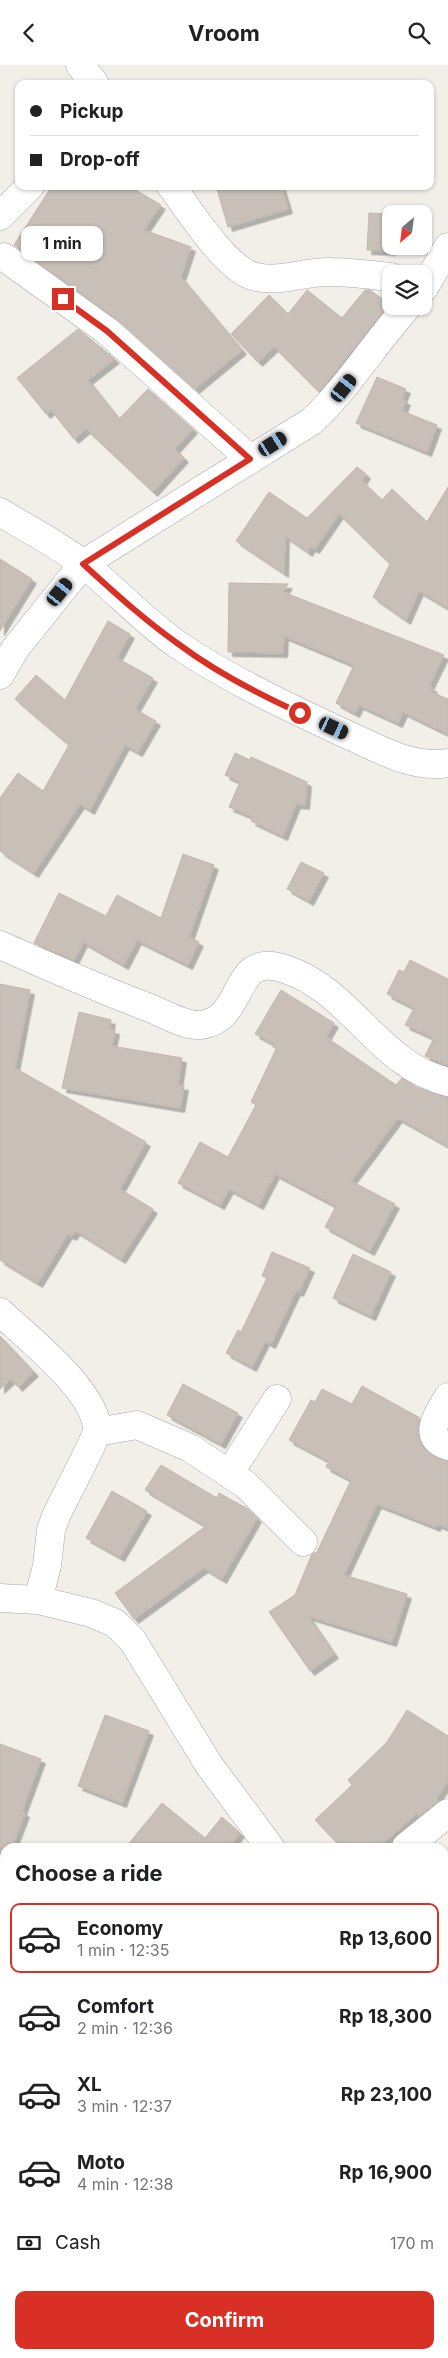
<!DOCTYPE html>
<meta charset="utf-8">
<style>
body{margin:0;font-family:Inter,sans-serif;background:#f6f6f6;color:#202124;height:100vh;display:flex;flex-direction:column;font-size:19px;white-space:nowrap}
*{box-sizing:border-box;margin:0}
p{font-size:16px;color:#757577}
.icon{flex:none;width:28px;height:28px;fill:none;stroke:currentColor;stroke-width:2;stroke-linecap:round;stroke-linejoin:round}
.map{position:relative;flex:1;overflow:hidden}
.panel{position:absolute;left:0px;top:1778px;width:449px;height:516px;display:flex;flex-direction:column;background:#fff;border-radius:15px 15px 0 0;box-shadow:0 1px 4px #0004}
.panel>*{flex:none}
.banner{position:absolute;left:15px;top:15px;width:419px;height:110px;border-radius:10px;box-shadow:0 1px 4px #0004;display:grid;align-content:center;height:110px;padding:0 15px;background:#fff}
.needle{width:32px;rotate:208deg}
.controls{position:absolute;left:382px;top:140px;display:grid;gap:10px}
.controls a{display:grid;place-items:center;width:50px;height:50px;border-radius:10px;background:#fff;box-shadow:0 1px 4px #0004;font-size:25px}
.end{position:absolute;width:22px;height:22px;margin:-11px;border:6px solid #d93025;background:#fff;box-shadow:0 0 0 2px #fff}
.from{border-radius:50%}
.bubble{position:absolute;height:35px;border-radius:10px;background:#fff;box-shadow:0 1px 4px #0004;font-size:16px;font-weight:700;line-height:35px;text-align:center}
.car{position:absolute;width:15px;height:30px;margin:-15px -8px;border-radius:6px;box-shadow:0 0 4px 1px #0007;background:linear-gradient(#222 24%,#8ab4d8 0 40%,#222 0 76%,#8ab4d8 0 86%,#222 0)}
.banner b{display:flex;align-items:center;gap:18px;height:48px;font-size:19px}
.banner b+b{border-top:1px solid #e0e0e0}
.banner i{width:12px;height:12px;background:#202124}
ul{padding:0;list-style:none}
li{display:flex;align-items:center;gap:15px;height:70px;margin:0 10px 8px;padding:0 5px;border:2px solid transparent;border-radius:10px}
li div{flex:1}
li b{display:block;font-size:19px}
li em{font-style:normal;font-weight:700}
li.selected{border-color:#d93025}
li>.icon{width:45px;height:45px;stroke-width:1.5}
h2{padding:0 15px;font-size:22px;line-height:60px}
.pay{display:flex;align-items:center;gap:12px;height:55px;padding:0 15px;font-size:19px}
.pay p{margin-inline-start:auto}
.cta{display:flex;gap:10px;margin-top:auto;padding:10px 15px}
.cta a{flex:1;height:58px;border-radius:10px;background:#d93025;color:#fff;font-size:20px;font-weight:700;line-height:58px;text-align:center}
header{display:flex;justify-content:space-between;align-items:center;height:65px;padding:0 15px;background:#fff;font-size:22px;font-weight:700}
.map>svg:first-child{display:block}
</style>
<header><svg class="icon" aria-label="back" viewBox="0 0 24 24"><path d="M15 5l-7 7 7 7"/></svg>Vroom<svg class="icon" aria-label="search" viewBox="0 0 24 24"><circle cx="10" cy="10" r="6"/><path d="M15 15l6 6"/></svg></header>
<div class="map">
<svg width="448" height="2293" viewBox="0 0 448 2293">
<defs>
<filter id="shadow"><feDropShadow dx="4.5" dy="4.5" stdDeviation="0" flood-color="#0004"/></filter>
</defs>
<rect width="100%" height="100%" fill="#f2efe9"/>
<!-- building -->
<path fill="#c7bfb8" stroke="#c4b6ab" filter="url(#shadow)" d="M52 121H129L161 140 144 165 191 182 181 212 242 285 195 324 117 254 14 180Z
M216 121H281L288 144 228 162Z
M369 148 391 149V186L367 185Z
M307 225 342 253 365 225H370L389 239 319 327 274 282 258 297 231 269 269 230 288 249Z
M78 264 115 294 88 315 119 354 148 324 193 364 175 384 184 393 153 427 86 364 74 374 51 345 46 349 17 313Z
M377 312 406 324 402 334 406 336 402 346 437 360 427 387 356 358Z
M357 402 366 409 362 416 382 435 392 424 427 457 448 422V543L419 526 406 555 373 532 390 499 339 449 315 484 311 482 308 487 285 471 284 508 236 476 269 427 307 453Z
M0 494 32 514 0 566Z
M229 518 288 519 283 527 444 590 429 621 433 623 431 627 448 634V669L403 647 398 658 359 640 355 648 336 638 354 600 284 571 283 588 228 587Z
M108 556 130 569 117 593 153 613 135 644 156 656 138 687 125 680 90 745 80 739 34 808 0 786V733L18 708 43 726 69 680 15 634 36 610 65 635Z
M235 688 250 695 251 692 307 717 305 740 296 739 283 771 251 756 253 752 229 742 240 717 225 710Z
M183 789 214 800 189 872 199 877 188 900 137 875 124 900 83 877 74 895 34 878 59 828 106 851 117 830 161 853Z
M301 797 324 808 309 836 287 824Z
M410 895 448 914V1000L425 991 434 973 405 960 414 943 387 929 399 905 404 907Z
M0 919 30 925 15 1003 146 1077 120 1124 153 1144 121 1194 76 1166 72 1171 68 1169 38 1218 0 1195Z
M281 925 334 958 326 972 396 1020 402 1013 418 1023 448 1032V1081L398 1053 351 1116 395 1139 370 1186 325 1162 336 1141 275 1109 259 1140 229 1124 220 1140 178 1118 200 1077 228 1092 256 1040 251 1037 276 984 273 982 274 979 255 969Z
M79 947 111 955 109 964 115 965 112 981 182 993 178 1020 184 1021 180 1043 62 1023Z
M272 1187 310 1203 299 1227 296 1226 271 1279 265 1276 252 1302 226 1288 238 1265 241 1267 267 1213 262 1211Z
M353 1189 391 1207 371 1251 333 1233Z
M0 1271 34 1307 18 1322 11 1314 0 1324Z
M183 1319 238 1348 221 1379 167 1350Z
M362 1321 420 1353 418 1370 423 1382 433 1391 448 1396V1463L437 1459 436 1462 377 1439 344 1510 407 1529 392 1577 308 1551 334 1589 310 1606 269 1547 295 1530 312 1489 317 1487 351 1415 326 1402 329 1396 289 1375 311 1335 315 1337 322 1324 352 1339Z
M161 1400 217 1433 219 1428 248 1444 257 1453 222 1514 204 1503 134 1554 115 1528 206 1461 145 1425Z
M112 1426 147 1446 120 1492 86 1473Z
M407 1645 448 1671V1716L437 1733 439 1735 419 1751 416 1749 379 1782H341L315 1755 352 1720 348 1715 387 1677Z
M105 1650 149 1666 122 1738 78 1721Z
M0 1679 41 1694 22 1746 25 1748 12 1782H5V1801L2 1808H0Z
M162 1738 205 1773 222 1752 240 1768 229 1782H126Z"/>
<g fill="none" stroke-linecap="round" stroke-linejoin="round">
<!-- minor casing -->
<g stroke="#a9a9a9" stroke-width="29">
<path id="minor" d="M80 0 95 19
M171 121C190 146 222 198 250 210 275 220 304 206 330 207 350 207 371 210 391 212
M0 151 30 121
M4 192 107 266 250 394
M424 223 448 182
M0 447C27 464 58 479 83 499 116 525 144 556 178 580 232 616 290 643 348 670 380 684 412 704 448 698
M0 610 15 584 83 499 312 356C349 321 374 279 408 241
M0 880C50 902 99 924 150 943 164 949 185 961 200 960 248 955 229 885 285 904 351 925 379 1001 448 1017
M0 1247C27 1272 97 1327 97 1365 96 1375 62 1437 56 1451L51 1465 47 1501 38 1535
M448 1332C439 1349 420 1372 448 1381
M97 1367 137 1360 190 1383 246 1420 303 1477
M229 1409 277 1334
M0 1533 38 1535 91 1548 115 1558 133 1576 209 1700 270 1782
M406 1782 448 1748
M0 2070 5 2071
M444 2209 448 2202
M34 2293 36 2289
M288 2293 291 2289
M394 2293 397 2289"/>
</g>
<!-- minor -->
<use href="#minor" stroke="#fff" stroke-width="28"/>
</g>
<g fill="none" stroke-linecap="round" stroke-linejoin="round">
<!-- route -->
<path stroke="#d93025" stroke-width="6" d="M63 234 107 266 250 394 83 499C113 526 143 554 177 578 214 606 258 629 300 648"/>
</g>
</svg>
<div class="controls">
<a><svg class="needle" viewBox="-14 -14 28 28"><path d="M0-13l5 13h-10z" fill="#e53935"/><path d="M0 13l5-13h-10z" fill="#757577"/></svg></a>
<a><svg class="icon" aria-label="layers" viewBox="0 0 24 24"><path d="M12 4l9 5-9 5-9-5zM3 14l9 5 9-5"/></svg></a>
</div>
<i class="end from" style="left:300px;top:648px"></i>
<i class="end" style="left:63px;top:234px"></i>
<div class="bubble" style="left:21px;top:161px;width:82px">1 min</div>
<i class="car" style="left:344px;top:323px;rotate:39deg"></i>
<i class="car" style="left:273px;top:379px;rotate:57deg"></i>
<i class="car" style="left:60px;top:527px;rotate:39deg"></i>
<i class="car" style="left:334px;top:663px;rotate:115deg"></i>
<div class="banner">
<b><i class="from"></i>Pickup</b>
<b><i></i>Drop-off</b>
</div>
<section class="panel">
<h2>Choose a ride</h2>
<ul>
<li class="selected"><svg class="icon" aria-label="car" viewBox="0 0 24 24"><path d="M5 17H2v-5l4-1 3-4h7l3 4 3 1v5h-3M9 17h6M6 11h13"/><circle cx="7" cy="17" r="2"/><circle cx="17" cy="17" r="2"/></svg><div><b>Economy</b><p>1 min · 12:35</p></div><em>Rp 13,600</em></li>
<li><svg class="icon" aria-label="car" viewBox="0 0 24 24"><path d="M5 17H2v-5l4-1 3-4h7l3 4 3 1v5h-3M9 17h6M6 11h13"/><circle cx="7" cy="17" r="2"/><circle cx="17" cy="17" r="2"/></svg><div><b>Comfort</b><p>2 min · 12:36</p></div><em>Rp 18,300</em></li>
<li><svg class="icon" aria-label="car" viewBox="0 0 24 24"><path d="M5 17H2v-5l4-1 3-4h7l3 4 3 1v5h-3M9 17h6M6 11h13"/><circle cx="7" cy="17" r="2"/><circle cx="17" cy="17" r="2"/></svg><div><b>XL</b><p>3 min · 12:37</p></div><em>Rp 23,100</em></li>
<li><svg class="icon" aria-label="car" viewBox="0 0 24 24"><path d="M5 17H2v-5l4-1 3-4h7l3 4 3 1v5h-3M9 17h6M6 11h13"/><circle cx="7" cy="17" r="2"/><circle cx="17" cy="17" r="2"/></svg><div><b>Moto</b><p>4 min · 12:38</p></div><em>Rp 16,900</em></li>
</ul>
<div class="pay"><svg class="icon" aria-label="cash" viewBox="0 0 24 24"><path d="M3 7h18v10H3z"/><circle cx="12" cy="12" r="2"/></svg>Cash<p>170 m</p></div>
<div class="cta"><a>Confirm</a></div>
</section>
</div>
